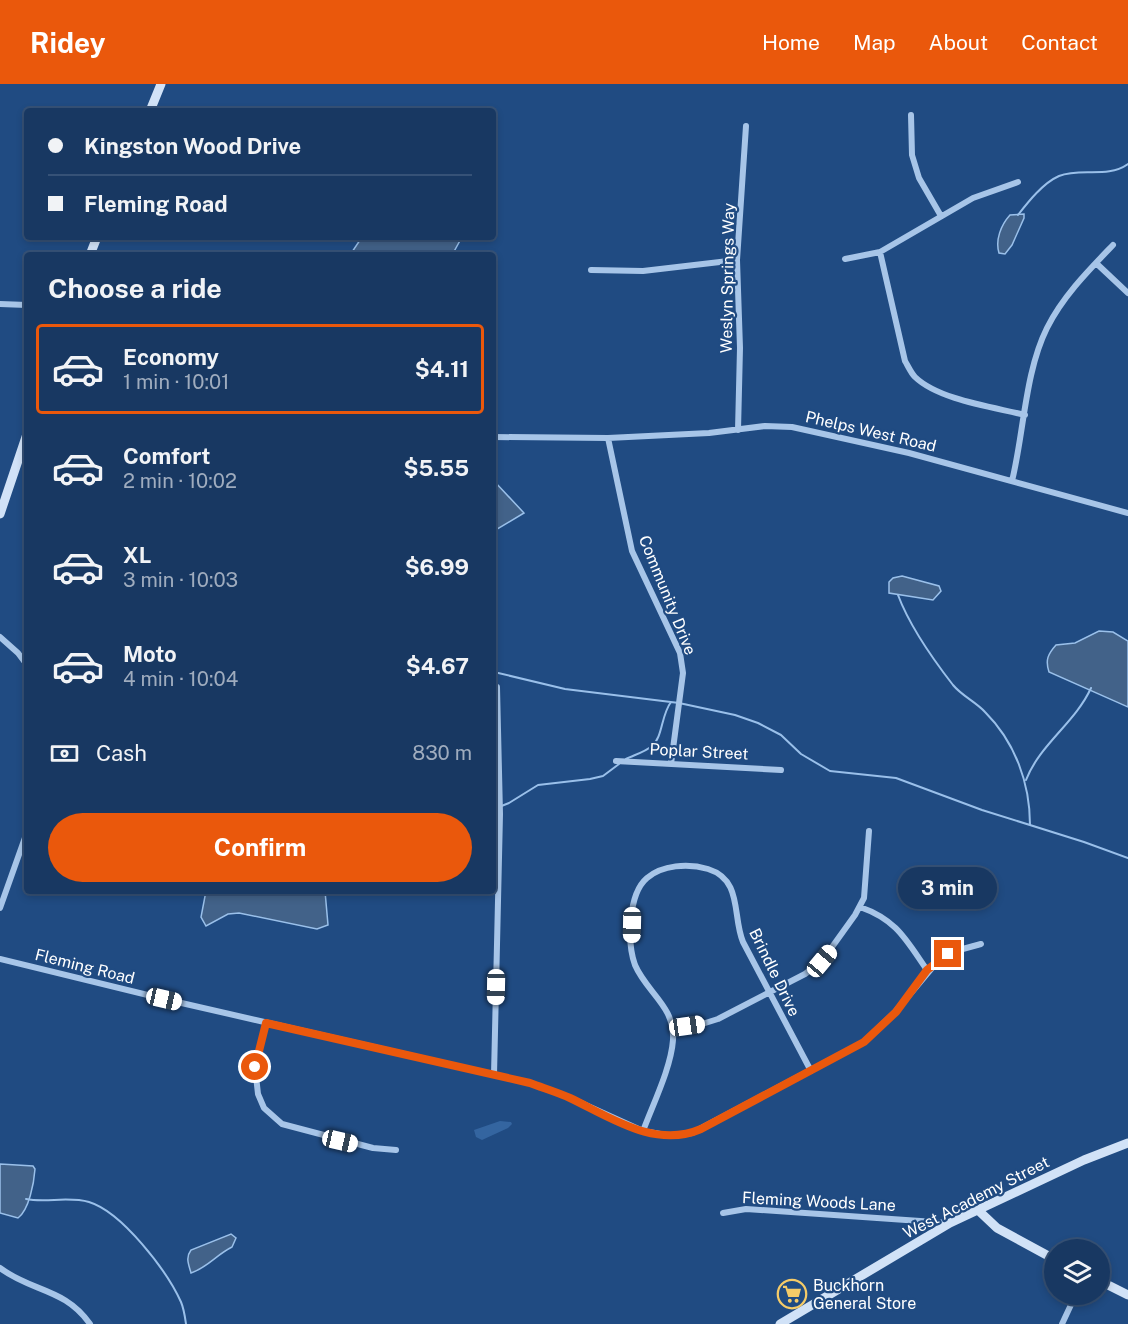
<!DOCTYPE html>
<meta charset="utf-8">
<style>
body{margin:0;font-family:"Public Sans",sans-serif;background:#213f68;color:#f1f3f6;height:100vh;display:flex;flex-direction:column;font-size:22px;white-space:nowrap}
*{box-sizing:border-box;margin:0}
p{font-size:20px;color:#9facbe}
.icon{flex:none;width:33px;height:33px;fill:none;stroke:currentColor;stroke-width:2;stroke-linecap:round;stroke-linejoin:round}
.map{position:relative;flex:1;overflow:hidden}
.side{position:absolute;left:24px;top:168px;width:472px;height:642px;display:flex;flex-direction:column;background:#183862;border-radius:6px;box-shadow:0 3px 9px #0003,0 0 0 2px #365277}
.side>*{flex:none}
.banner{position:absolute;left:24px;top:24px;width:472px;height:132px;border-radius:6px;box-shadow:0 3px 9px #0003,0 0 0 2px #365277;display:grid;align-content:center;height:132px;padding:0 24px;background:#183862}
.fabs{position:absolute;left:1044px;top:1155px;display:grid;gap:12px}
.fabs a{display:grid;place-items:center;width:66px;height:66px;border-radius:50%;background:#183862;box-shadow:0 3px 9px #0003,0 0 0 2px #365277;font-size:30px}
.end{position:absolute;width:27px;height:27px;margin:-14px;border:8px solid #ea580c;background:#fff;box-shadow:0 0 0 3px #fff}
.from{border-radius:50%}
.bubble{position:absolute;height:42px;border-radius:21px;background:#183862;box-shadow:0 3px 9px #0003,0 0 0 2px #365277;font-size:20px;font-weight:700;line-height:42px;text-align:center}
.car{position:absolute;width:18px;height:36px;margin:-18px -9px;border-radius:8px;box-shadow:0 0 4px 2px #0007;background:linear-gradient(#fff 24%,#345 0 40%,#fff 0 76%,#345 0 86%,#fff 0)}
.banner b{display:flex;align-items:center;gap:21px;height:57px;font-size:22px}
.banner b+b{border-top:2px solid #365277}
.banner i{width:15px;height:15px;background:#f1f3f6}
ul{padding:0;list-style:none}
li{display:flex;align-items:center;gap:18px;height:90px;margin:0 12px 9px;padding:0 12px;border:3px solid transparent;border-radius:6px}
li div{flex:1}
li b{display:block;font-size:22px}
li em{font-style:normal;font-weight:700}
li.active{border-color:#ea580c}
li>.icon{width:54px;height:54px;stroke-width:1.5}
h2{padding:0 24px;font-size:27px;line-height:72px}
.pay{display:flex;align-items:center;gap:15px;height:66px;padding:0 24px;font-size:22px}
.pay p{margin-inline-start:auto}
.primary-button{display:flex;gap:12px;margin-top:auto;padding:12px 24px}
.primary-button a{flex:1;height:69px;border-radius:36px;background:#ea580c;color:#fff;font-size:24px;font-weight:700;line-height:69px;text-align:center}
header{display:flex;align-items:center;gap:36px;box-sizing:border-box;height:84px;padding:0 30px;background:#ea580c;color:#fff}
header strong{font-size:28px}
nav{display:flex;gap:33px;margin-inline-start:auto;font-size:21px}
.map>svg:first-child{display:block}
</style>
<header>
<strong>Ridey</strong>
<nav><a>Home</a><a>Map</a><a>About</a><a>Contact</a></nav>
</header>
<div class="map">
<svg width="1128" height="1240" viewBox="0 0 1128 1240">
<rect width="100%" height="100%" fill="#204b82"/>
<!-- green -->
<path fill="#3465a0" d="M500 1037 511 1038 512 1040 508 1044 482 1056 476 1053 474 1046Z"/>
<!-- water -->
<path fill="#426289" stroke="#9ac0ea" stroke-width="1.5" d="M1024 130V134L1012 161 1005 170 999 169C995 156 1001 141 1010 131Z
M362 153H462L452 171H350Z
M494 397 524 429 494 447Z
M902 492 939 502 941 507 933 516 889 509V498L893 494Z
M1099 547 1113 548 1128 557V623L1049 588C1045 576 1048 570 1056 561L1075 559Z
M206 807H325L328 841 317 845 239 829 228 830 206 842 201 833Z
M0 1080 33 1082 35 1085C34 1099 29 1126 18 1134L0 1129Z
M231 1150 236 1154 232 1163C216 1171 208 1183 191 1189 189 1181 185 1174 191 1166Z"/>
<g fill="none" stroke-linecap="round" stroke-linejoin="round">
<!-- stream -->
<path stroke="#9ac0ea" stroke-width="2" d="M1018 131C1028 118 1043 99 1059 92 1081 83 1107 95 1128 80
M898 511C910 543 932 574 953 601 962 612 976 618 985 628 1015 658 1030 699 1030 741
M494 588 565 605 679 619 735 631 758 639 781 651 801 670 830 687 896 694 982 726 1084 758 1128 774
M626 675C634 671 645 668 652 662 663 653 661 631 671 618
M1026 696C1040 660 1075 639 1091 604
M494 725 509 719 538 701 590 695 603 692 619 680
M26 1115C46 1119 68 1112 89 1118 122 1128 167 1187 181 1218 184 1225 185 1233 186 1240"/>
</g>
<!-- building -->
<path fill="#4975ab" d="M790 1199 793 1205 798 1202 801 1209 798 1211 801 1217 792 1222 789 1218 786 1219 780 1204Z"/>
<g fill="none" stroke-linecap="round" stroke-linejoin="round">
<!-- street -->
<path stroke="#a7c5e8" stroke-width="6" d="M911 31 912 71 919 94 941 132
M880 168 905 277C908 282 911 289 915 293 939 316 993 323 1025 331
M845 175 880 168 973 114 1018 98
M1096 179 1128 209
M591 186 643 187 737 176
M0 220 27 221
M738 346 740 264 737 176 746 42
M494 353 608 354 709 349 765 342 792 343 909 369 1128 429
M608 354 632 467 680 569 683 589 671 680
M1012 397C1024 348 1025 288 1047 244 1063 212 1089 186 1113 161
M0 553 18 569 27 581
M616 677 781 686
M860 823C897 836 906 856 927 886
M0 824 27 748
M0 875 164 915 530 999 568 1013 643 1047 672 1052 692 1049 864 958 895 928 937 878 959 866 981 860
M266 939 255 983 258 1010 264 1024 282 1040 373 1064 396 1066
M673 944 702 940 718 935 805 890 822 877 855 831 864 814 869 747
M494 991 500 730 497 603
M643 1047C653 1020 671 984 673 956 675 922 647 909 635 881 627 859 628 810 647 794 662 781 688 779 708 785 743 796 732 832 743 858L811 987
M723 1129 746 1125 949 1139
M0 1184C32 1208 65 1204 90 1240
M1062 1240 1076 1210"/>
<!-- secondary -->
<path stroke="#d1e2f7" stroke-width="9" d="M150 27 161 0
M90 171 97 153
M0 430 27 350
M979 1127 997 1144 1054 1175
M1100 1197 1128 1211
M780 1240 950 1139 1084 1076 1128 1059"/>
</g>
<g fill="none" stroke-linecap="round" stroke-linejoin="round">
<!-- route -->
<path stroke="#ea580c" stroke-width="8" d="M255 983 266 939 530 999C543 1004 557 1008 570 1014 610 1033 655 1065 701 1045L864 958 896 928 927 886 948 870"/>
</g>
<!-- icons -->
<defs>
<g id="supermarket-ring" transform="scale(1.5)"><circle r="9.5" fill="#204b82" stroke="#f5cb68" stroke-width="1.5"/><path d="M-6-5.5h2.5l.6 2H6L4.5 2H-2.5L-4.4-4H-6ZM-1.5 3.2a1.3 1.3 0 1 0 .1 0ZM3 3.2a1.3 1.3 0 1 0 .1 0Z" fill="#f5cb68"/></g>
</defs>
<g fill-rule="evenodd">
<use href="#supermarket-ring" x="792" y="1210"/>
</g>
<g text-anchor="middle" stroke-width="4.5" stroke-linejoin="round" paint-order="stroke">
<!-- street labels -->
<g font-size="16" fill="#fff" stroke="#204b82">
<text transform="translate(727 194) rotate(-89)" y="6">Weslyn Springs Way</text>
<text transform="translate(871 347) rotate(13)" y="6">Phelps West Road</text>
<text transform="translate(668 511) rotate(68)" y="6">Community Drive</text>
<text transform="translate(699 667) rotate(3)" y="6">Poplar Street</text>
<text transform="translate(85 882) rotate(14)" y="6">Fleming Road</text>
<text transform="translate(775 888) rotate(64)" y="6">Brindle Drive</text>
<text transform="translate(976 1113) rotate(-27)" y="6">West Academy Street</text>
<text transform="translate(819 1117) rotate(3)" y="6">Fleming Woods Lane</text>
</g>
<!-- poi labels -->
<g font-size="16" fill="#fff" stroke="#204b82" text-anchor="start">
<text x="813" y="1207">Buckhorn<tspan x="813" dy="18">General Store</tspan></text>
</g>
</g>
</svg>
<div class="fabs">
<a><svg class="icon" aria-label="layers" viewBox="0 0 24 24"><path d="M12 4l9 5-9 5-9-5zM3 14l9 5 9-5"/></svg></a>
</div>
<i class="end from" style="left:255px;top:983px"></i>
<i class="end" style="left:948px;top:870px"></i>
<div class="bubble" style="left:898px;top:783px;width:99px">3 min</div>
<i class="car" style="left:632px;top:841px;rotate:181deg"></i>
<i class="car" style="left:822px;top:877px;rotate:40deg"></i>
<i class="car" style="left:496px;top:903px;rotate:181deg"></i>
<i class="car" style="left:164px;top:915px;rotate:103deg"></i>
<i class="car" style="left:687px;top:942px;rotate:82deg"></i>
<i class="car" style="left:340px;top:1057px;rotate:103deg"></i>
<div class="banner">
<b><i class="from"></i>Kingston Wood Drive</b>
<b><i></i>Fleming Road</b>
</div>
<section class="side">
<h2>Choose a ride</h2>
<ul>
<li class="active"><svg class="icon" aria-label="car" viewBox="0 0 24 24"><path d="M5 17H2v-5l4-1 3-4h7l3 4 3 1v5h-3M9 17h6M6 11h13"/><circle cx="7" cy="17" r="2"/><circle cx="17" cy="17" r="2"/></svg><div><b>Economy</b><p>1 min · 10:01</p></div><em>$4.11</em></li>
<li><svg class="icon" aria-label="car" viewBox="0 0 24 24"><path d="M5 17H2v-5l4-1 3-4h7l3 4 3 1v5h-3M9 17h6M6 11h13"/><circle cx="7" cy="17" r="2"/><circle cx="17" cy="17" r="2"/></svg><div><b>Comfort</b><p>2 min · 10:02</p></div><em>$5.55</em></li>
<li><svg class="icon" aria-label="car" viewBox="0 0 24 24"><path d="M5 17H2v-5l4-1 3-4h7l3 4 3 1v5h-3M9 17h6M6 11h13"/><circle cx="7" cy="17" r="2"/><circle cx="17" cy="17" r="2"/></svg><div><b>XL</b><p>3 min · 10:03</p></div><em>$6.99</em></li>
<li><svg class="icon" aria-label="car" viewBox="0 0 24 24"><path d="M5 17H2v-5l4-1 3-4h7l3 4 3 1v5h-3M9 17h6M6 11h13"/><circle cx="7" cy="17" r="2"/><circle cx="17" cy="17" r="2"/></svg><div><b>Moto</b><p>4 min · 10:04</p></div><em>$4.67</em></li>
</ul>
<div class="pay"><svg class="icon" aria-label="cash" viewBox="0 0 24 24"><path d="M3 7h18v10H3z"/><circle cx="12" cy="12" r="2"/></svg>Cash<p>830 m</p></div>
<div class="primary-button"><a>Confirm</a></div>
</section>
</div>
